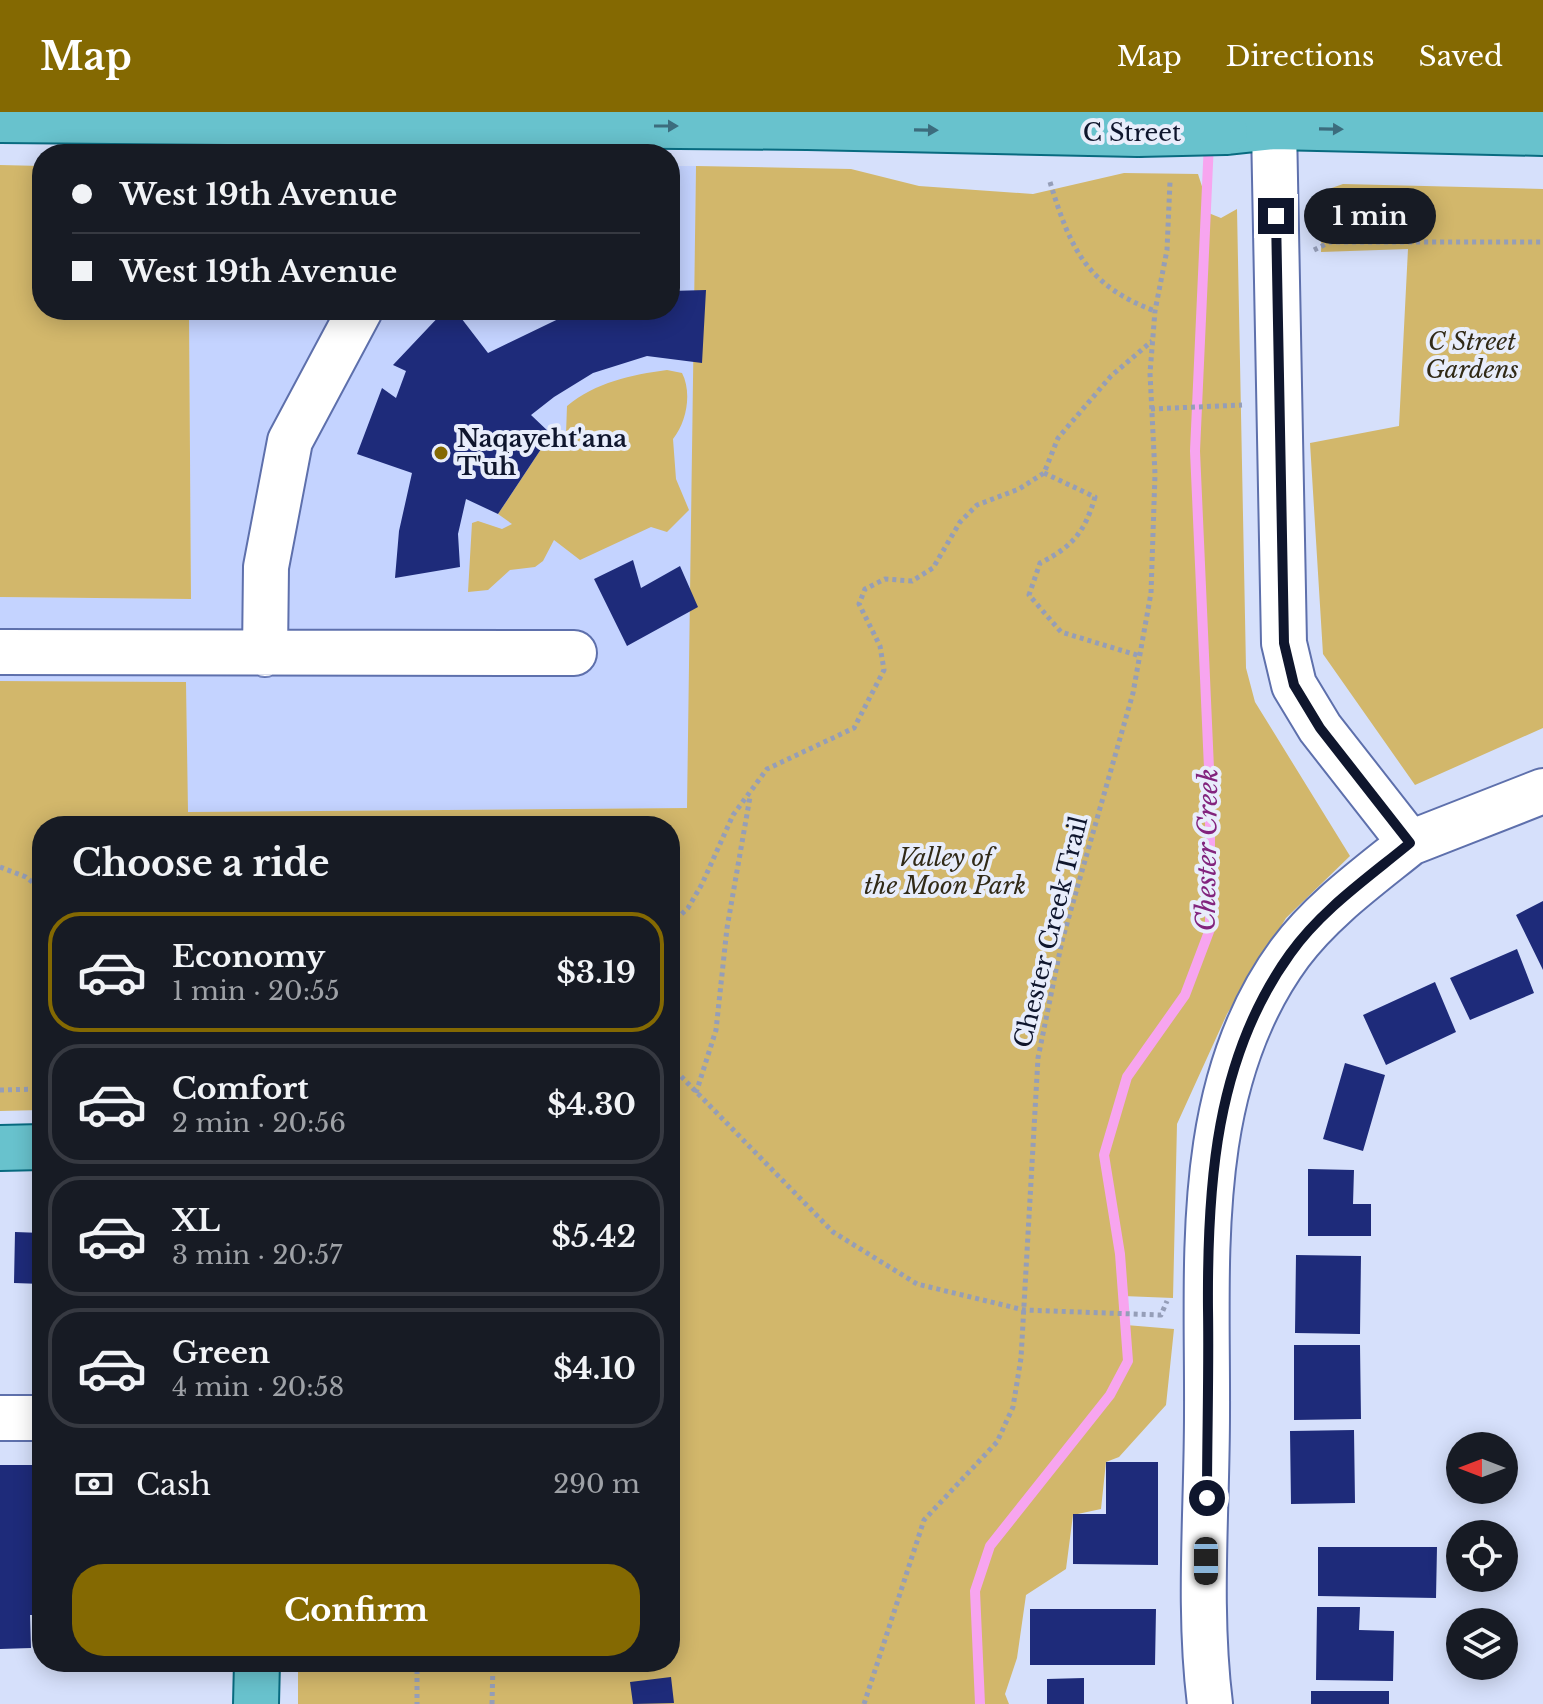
<!DOCTYPE html>
<meta charset="utf-8">
<style>
body{margin:0;font-family:"Libre Baskerville",serif;background:#242831;color:#f1f3f6;height:100vh;display:flex;flex-direction:column;font-size:30px;white-space:nowrap}
*{box-sizing:border-box;margin:0}
p{font-size:26px;color:#9ea1a6}
.icon{flex:none;width:44px;height:44px;fill:none;stroke:currentColor;stroke-width:2;stroke-linecap:round;stroke-linejoin:round}
.map{position:relative;flex:1;overflow:hidden}
.sheet{position:absolute;left:32px;top:704px;width:648px;height:856px;display:flex;flex-direction:column;background:#171b24;border-radius:32px;box-shadow:0 4px 20px #0003}
.sheet>*{flex:none}
.hud{position:absolute;left:32px;top:32px;width:648px;height:176px;border-radius:32px;box-shadow:0 4px 20px #0003;display:grid;align-content:center;height:176px;padding:0 40px;background:#171b24}
.needle{width:52px;rotate:270deg}
.controls{position:absolute;left:1446px;top:1320px;display:grid;gap:16px}
.controls a{display:grid;place-items:center;width:72px;height:72px;border-radius:50%;background:#171b24;box-shadow:0 4px 20px #0003;font-size:40px}
.end{position:absolute;width:36px;height:36px;margin:-18px;border:10px solid #0f162d;background:#fff;box-shadow:0 0 0 4px #fff}
.from{border-radius:50%}
.bubble{position:absolute;height:56px;border-radius:28px;background:#171b24;box-shadow:0 4px 20px #0003;font-size:26px;font-weight:800;line-height:56px;text-align:center}
.car{position:absolute;width:24px;height:48px;margin:-24px -12px;border-radius:10px;box-shadow:0 0 6px 2px #0007;background:linear-gradient(#222 24%,#8ab4d8 0 40%,#222 0 76%,#8ab4d8 0 86%,#222 0)}
.hud b{display:flex;align-items:center;gap:28px;height:76px;font-size:30px}
.hud b+b{border-top:2px solid #363941}
.hud i{width:20px;height:20px;background:#f1f3f6}
ul{padding:0;list-style:none}
li{display:flex;align-items:center;gap:24px;height:120px;margin:0 16px 12px;padding:0 24px;border:4px solid #363941;border-radius:32px}
li div{flex:1}
li b{display:block;font-size:30px}
li em{font-style:normal;font-weight:800}
li.current{border-color:#846902}
li>.icon{width:72px;height:72px;stroke-width:1.5}
h2{padding:0 40px;font-size:36px;line-height:96px}
.pay{display:flex;align-items:center;gap:20px;height:88px;padding:0 40px;font-size:30px}
.pay p{margin-inline-start:auto}
.primary-button{display:flex;gap:16px;margin-top:auto;padding:16px 40px}
.primary-button a{flex:1;height:92px;border-radius:32px;background:#846902;color:#fff;font-size:32px;font-weight:800;line-height:92px;text-align:center}
header{display:flex;align-items:center;gap:48px;box-sizing:border-box;height:112px;padding:0 40px;background:#846902;color:#fff}
header strong{font-size:38px}
nav{display:flex;gap:44px;margin-inline-start:auto;font-size:28px}
.map>svg:first-child{display:block}
</style>
<header>
<strong>Map</strong>
<nav><a>Map</a><a>Directions</a><a>Saved</a></nav>
</header>
<div class="map">
<svg width="1543" height="1592" viewBox="0 0 1543 1592">
<rect width="100%" height="100%" fill="#d6e0fb"/>
<!-- built -->
<path fill="#c4d3ff" d="M670 54H696L688 696 187 700 186 570 0 569V485L191 487 189 198H670Z"/>
<!-- green -->
<path fill="#d2b76b" d="M0 53 42 54V198H189L191 487 0 485Z
M696 54 851 57 919 74 1033 82 1124 61 1198 62 1206 87V100L1221 106 1237 97 1246 556 1255 590 1350 744 1286 806 1227 902 1177 1012 1173 1186 1123 1184 1126 1213 1174 1217 1166 1293 1119 1345 1106 1350 1101 1397 1073 1403 1066 1457 1026 1483 1017 1546 1005 1582 1009 1592H298V1550H670V714H42V998L0 999V569L186 570 188 700 687 696Z
M1343 72 1543 77V616L1415 673 1323 542 1310 331 1399 314 1408 137 1321 140 1323 79Z
M667 258 682 261C692 280 687 310 673 327L676 367 689 398 667 420 651 415 580 448 554 428 543 449 535 455 510 458 488 478 468 480 472 411 478 409 502 417 512 412 498 402 551 322 562 332 566 322 567 294C596 270 631 263 667 258Z"/>
<g fill="none" stroke-linecap="round" stroke-linejoin="round">
<!-- stream -->
<path stroke="#f7a5ef" stroke-width="10" d="M980 1592 975 1479 990 1434 1110 1283 1128 1249 1120 1142 1104 1043 1127 965 1185 883 1210 817V679L1195 339 1209 30"/>
</g>
<!-- building -->
<path fill="#1e2b7a" d="M706 178 702 251 647 244 593 261 554 285 531 303 551 322 498 402 466 387 458 422 460 455 395 466 399 419 412 361 357 342 382 276 396 286 406 259 393 253 445 198H455L488 241 577 198H670V179Z
M633 448 641 476 680 454 698 495 627 534 594 467Z
M1543 789V858L1516 803Z
M1517 837 1534 881 1470 908 1450 866Z
M1435 870 1456 920 1386 953 1363 903Z
M1345 951 1385 963 1363 1039 1323 1027Z
M1308 1057 1354 1058 1353 1092H1371V1124H1308Z
M15 1120 42 1121V1172L14 1171Z
M1296 1143 1361 1144 1360 1222 1295 1221Z
M34 1220H42V1243H34Z
M1294 1233H1360L1361 1307 1294 1308Z
M1354 1318 1355 1391 1291 1392 1290 1319Z
M1106 1350H1158V1453L1073 1452V1402H1106Z
M0 1353H42V1503H30L31 1536 0 1537Z
M1318 1435H1437L1436 1486 1318 1484Z
M1317 1495H1360L1359 1518 1394 1519 1393 1569 1316 1568Z
M1030 1497H1156L1155 1553H1030Z
M671 1565 674 1591 633 1592 630 1570Z
M1084 1566V1592H1047V1567Z
M1311 1579H1389V1592H1311Z"/>
<g fill="none" stroke-linecap="round" stroke-linejoin="round">
<!-- minor casing -->
<g stroke="#5e70ac" stroke-width="48">
<path id="minor" d="M0 540 574 541
M265 542 266 455 290 329 360 198
M1410 731 1543 679
M0 1306H42
M1210 1592C1198 1497 1207 1398 1207 1302 1208 1147 1192 974 1290 841 1322 798 1368 765 1410 731L1320 616 1294 573 1284 531 1274 15"/>
</g>
<!-- major casing -->
<g stroke="#086b80" stroke-width="48">
<path id="major" d="M0 8 807 15 1138 22
M1225 20 1274 15 1543 21
M0 1036 42 1035
M256 1592 257 1550"/>
</g>
<!-- path -->
<path stroke="#959eb8" stroke-width="5" stroke-dasharray="4 4" stroke-linecap="butt" d="M1050 70C1070 136 1087 174 1155 199
M1314 138 1330 130H1543
M1151 297 1242 293
M1044 361 1095 385C1085 420 1072 435 1040 451L1029 483 1061 520 1140 544
M0 755 26 765 42 778
M670 813 688 796 702 772 733 703 767 657 854 616 884 558 880 534 859 492 865 477 885 467 912 469 933 456 960 410 977 393 1019 377 1044 361 1058 326 1111 264 1152 229
M670 953 833 1120 917 1172 1024 1198 1161 1203 1167 1189
M0 978 42 977
M696 981 716 918 727 816 750 685
M417 1550V1592
M492 1592 493 1550
M864 1592 924 1408 997 1330 1013 1295 1021 1246 1038 946 1062 829 1133 581 1151 481 1155 362 1150 261 1155 199 1167 138 1170 70"/>
<!-- minor -->
<use href="#minor" stroke="#fff" stroke-width="44"/>
<!-- major -->
<use href="#major" stroke="#68c2cd" stroke-width="44"/>
<!-- major-bridge casing -->
<g stroke="#086b80" stroke-width="48" stroke-linecap="butt">
<path id="major-bridge" d="M1138 22 1225 20"/>
</g>
<!-- major-bridge -->
<use href="#major-bridge" stroke="#68c2cd" stroke-width="44"/>
</g>
<!-- one-way arrows -->
<defs><path id="oneway-solid" d="M-6-.8H1V-3.2L6.5 0L1 3.2V.8H-6Z" transform="scale(2)"/></defs>
<g fill="#3c6c7d">
<use href="#oneway-solid" transform="translate(666 14)"/>
<use href="#oneway-solid" transform="translate(1331 17) rotate(1)"/>
<use href="#oneway-solid" transform="translate(926 18) rotate(1)"/>
</g>
<g fill="none" stroke-linecap="round" stroke-linejoin="round">
<!-- route -->
<path stroke="#0f162d" stroke-width="10" d="M1207 1386C1207 1323 1209 1260 1208 1197 1207 1074 1215 946 1290 842 1321 798 1369 765 1410 731L1320 616 1294 573 1284 531 1276 104"/>
</g>
<!-- markers -->
<circle fill="#846902" stroke="#e8edfb" stroke-width="3" cx="441" cy="341" r="8"/>
<g text-anchor="middle" stroke-width="8" stroke-linejoin="round" paint-order="stroke">
<!-- street labels -->
<g font-size="24" fill="#0f162d" stroke="#e8edfb">
<text x="1132" y="29">C Street</text>
<text transform="translate(1051 820) rotate(-76)" y="8">Chester Creek Trail</text>
</g>
<!-- park labels -->
<g font-size="24" font-style="italic" fill="#312a17" stroke="#e8edfb">
<text x="1472" y="238">C Street<tspan x="1472" dy="28">Gardens</tspan></text>
<text x="945" y="754">Valley of<tspan x="945" dy="28">the Moon Park</tspan></text>
</g>
<!-- poi labels -->
<g font-size="24" font-weight="bold" fill="#0f162d" stroke="#e8edfb" text-anchor="start">
<text x="457" y="335">Naqayeht'ana<tspan x="457" dy="28">T'uh</tspan></text>
</g>
<!-- water labels -->
<g font-size="26" font-style="italic" fill="#82237d" stroke="#e8edfb">
<text transform="translate(1207 738) rotate(-89)" y="9">Chester Creek</text>
</g>
</g>
</svg>
<div class="controls">
<a><svg class="needle" viewBox="-14 -14 28 28"><path d="M0-13l5 13h-10z" fill="#e53935"/><path d="M0 13l5-13h-10z" fill="#9ea1a6"/></svg></a>
<a><svg class="icon" aria-label="locate" viewBox="0 0 24 24"><circle cx="12" cy="12" r="6"/><path d="M12 2v4M12 18v4M2 12h4M18 12h4"/></svg></a>
<a><svg class="icon" aria-label="layers" viewBox="0 0 24 24"><path d="M12 4l9 5-9 5-9-5zM3 14l9 5 9-5"/></svg></a>
</div>
<i class="end from" style="left:1207px;top:1386px"></i>
<i class="end" style="left:1276px;top:104px"></i>
<div class="bubble" style="left:1304px;top:76px;width:132px">1 min</div>
<i class="car" style="left:1206px;top:1449px;rotate:180deg"></i>
<div class="hud">
<b><i class="from"></i>West 19th Avenue</b>
<b><i></i>West 19th Avenue</b>
</div>
<section class="sheet">
<h2>Choose a ride</h2>
<ul>
<li class="current"><svg class="icon" aria-label="car" viewBox="0 0 24 24"><path d="M5 17H2v-5l4-1 3-4h7l3 4 3 1v5h-3M9 17h6M6 11h13"/><circle cx="7" cy="17" r="2"/><circle cx="17" cy="17" r="2"/></svg><div><b>Economy</b><p>1 min · 20:55</p></div><em>$3.19</em></li>
<li><svg class="icon" aria-label="car" viewBox="0 0 24 24"><path d="M5 17H2v-5l4-1 3-4h7l3 4 3 1v5h-3M9 17h6M6 11h13"/><circle cx="7" cy="17" r="2"/><circle cx="17" cy="17" r="2"/></svg><div><b>Comfort</b><p>2 min · 20:56</p></div><em>$4.30</em></li>
<li><svg class="icon" aria-label="car" viewBox="0 0 24 24"><path d="M5 17H2v-5l4-1 3-4h7l3 4 3 1v5h-3M9 17h6M6 11h13"/><circle cx="7" cy="17" r="2"/><circle cx="17" cy="17" r="2"/></svg><div><b>XL</b><p>3 min · 20:57</p></div><em>$5.42</em></li>
<li><svg class="icon" aria-label="car" viewBox="0 0 24 24"><path d="M5 17H2v-5l4-1 3-4h7l3 4 3 1v5h-3M9 17h6M6 11h13"/><circle cx="7" cy="17" r="2"/><circle cx="17" cy="17" r="2"/></svg><div><b>Green</b><p>4 min · 20:58</p></div><em>$4.10</em></li>
</ul>
<div class="pay"><svg class="icon" aria-label="cash" viewBox="0 0 24 24"><path d="M3 7h18v10H3z"/><circle cx="12" cy="12" r="2"/></svg>Cash<p>290 m</p></div>
<div class="primary-button"><a>Confirm</a></div>
</section>
</div>
